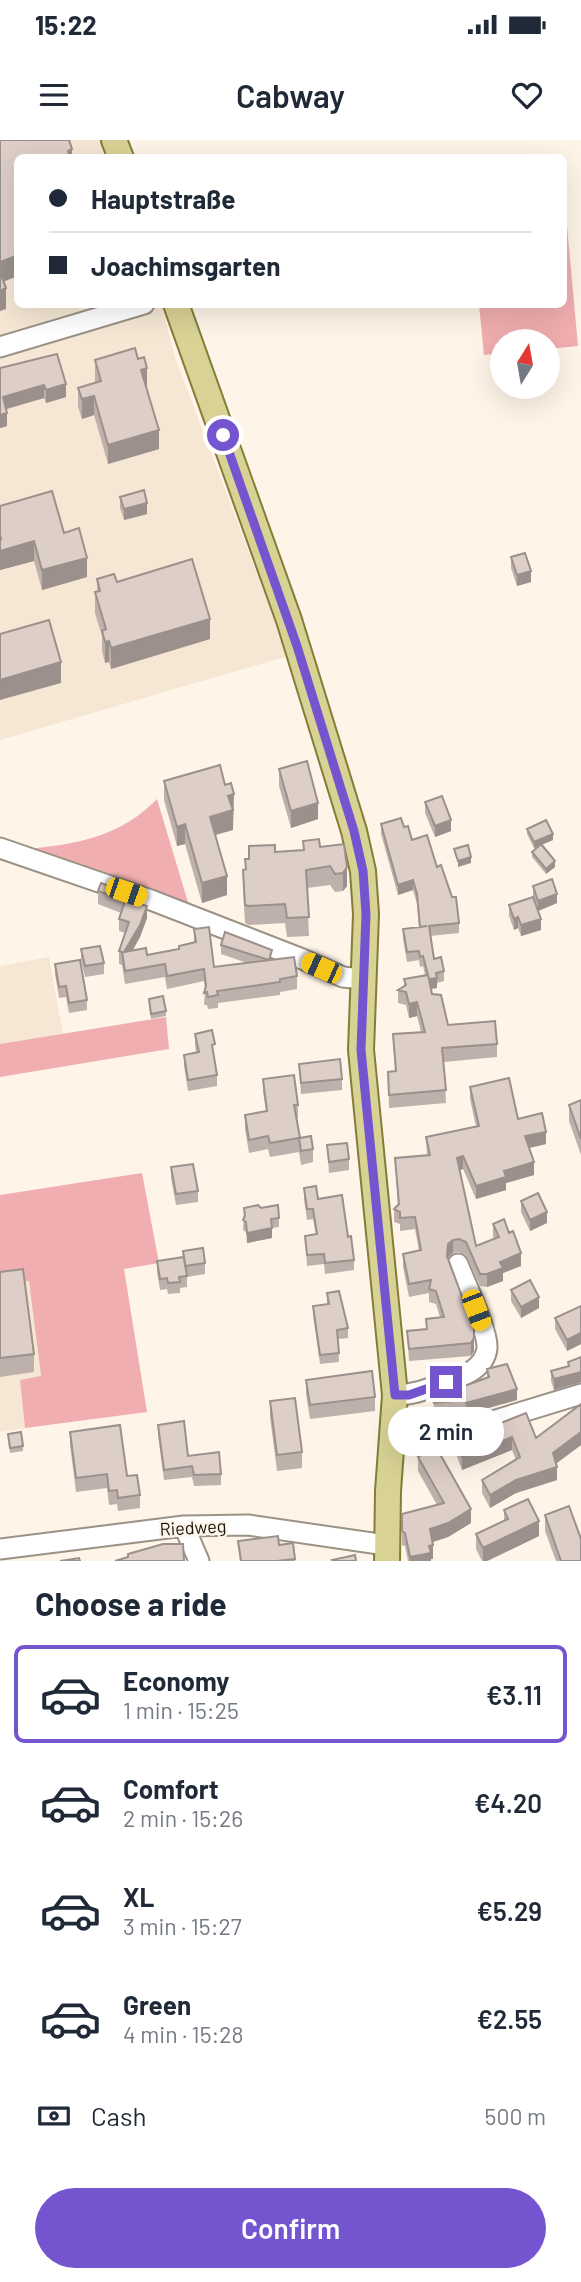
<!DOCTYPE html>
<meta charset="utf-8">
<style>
body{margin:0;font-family:Barlow,sans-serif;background:#f2f2f3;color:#1f2937;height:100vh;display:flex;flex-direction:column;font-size:26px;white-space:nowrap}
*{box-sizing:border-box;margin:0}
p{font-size:23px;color:#747a83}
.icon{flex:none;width:38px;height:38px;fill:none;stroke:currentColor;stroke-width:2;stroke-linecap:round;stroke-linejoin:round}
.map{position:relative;height:1421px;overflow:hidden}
.panel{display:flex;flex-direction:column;background:#fff;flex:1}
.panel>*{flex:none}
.guide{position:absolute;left:14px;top:14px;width:553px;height:154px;border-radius:10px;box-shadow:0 7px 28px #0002;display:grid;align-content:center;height:154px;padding:0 35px;background:#fff}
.needle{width:46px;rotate:11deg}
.buttons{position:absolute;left:490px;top:189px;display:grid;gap:14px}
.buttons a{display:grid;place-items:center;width:70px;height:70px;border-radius:50%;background:#fff;box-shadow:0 7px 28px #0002;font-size:35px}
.end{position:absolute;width:32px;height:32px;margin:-16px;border:9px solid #7455cf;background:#fff;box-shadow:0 0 0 4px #fff}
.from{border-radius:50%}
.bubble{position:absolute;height:49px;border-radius:24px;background:#fff;box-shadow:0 7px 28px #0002;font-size:23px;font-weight:600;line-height:49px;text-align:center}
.car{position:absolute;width:21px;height:42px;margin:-21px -10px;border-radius:9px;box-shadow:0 0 5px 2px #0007;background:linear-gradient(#f5c518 24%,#345 0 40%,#f5c518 0 76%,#345 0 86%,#f5c518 0)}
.guide b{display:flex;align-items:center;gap:24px;height:66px;font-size:26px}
.guide b+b{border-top:2px solid #e0e1e3}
.guide i{width:18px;height:18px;background:#1f2937}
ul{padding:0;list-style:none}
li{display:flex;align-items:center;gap:21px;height:98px;margin:0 14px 10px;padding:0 21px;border:4px solid transparent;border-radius:10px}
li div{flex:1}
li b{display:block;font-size:26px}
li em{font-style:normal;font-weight:600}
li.current{border-color:#7455cf}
li>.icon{width:63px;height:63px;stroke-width:1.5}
h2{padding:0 35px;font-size:32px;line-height:84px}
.pay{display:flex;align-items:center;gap:18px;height:77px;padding:0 35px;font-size:26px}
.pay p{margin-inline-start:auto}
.action{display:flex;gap:14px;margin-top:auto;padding:14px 35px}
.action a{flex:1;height:80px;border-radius:42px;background:#7455cf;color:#fff;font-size:28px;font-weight:600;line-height:80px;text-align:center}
.status{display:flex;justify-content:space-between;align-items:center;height:49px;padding:0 35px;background:#fff;direction:ltr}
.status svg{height:19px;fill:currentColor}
header{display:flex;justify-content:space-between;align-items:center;height:91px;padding:0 35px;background:#fff;font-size:32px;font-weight:600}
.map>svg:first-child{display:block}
</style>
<div class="status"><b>15:22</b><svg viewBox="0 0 49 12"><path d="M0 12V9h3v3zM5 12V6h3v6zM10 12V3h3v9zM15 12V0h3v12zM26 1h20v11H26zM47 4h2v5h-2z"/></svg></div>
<header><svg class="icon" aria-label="menu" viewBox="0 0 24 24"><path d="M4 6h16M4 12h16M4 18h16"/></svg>Cabway<svg class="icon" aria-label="heart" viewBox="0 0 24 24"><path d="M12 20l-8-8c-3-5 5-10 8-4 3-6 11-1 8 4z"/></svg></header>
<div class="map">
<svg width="581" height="1421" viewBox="0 0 581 1421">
<rect width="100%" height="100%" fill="#fef4e7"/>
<!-- built -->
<path fill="#f5e7d4" d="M0 0H102L109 17 18 18V164L161 165 176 220 288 516 0 600Z
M49 817 63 894 0 904V826Z
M29 1140 41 1237 20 1240 25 1288 0 1292V1144Z"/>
<!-- green -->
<path fill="#f1aeb0" d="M564 53 578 206 548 209V201H502V213L484 215 479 165 564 164Z
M157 659 190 769 26 709C75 705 122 696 157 659Z
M166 877 169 909 0 937V904Z
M142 1033 159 1123 124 1129 147 1272 25 1288 20 1240 41 1236 29 1141 0 1144V1055Z"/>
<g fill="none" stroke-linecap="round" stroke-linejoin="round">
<!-- minor casing -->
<g stroke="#9b9286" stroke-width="23">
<path id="minor" d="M0 207 144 164
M0 708 151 760 300 818 343 837 363 839
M395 1255C414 1255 430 1248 448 1242 464 1236 485 1228 487 1208 488 1190 465 1143 458 1124
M394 1292H437L473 1287 581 1254
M184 1386 199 1421
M0 1409 184 1386 248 1385 386 1405"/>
</g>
<!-- major casing -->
<g stroke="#847c38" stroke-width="28">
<path id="major" d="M114 0 121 18
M176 164 289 480 354 691 363 731 366 774 361 910 395 1255 388 1351 387 1421"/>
</g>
<!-- minor -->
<use href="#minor" stroke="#fff" stroke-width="19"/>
<!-- major -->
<use href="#major" stroke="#d9d295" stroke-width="24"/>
</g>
<!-- wall -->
<path fill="#beb1ab" d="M57 214 66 257 46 263 44 258 6 269 7 286 0 288V228Z
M95 220 147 247 159 309 108 324 94 275 82 279 78 267V248L95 243Z
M120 357 147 374 124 380 120 368Z
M0 366 64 393 87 437 42 450 34 421 0 430Z
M511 417 531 442 517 446 511 428Z
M97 439 117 442 210 499 111 529 109 522 105 523 102 511V496L95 473V452H97Z
M279 629 318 679 291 688 279 646Z
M164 641 234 673 233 674V690L216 695 227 755 202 763 185 704 177 706 164 660Z
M425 662 451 691 435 697 425 673Z
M381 684 404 687 412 700 437 727 459 783V793L430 796 434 819 444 831V841L437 843V848L431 849 432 854 448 885 497 904V917L444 922 446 963 389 968 388 932 395 931 393 894 421 892 417 876 409 878 406 865 398 863V850L404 846V839L425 835 423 826 420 827 419 820 407 822 403 799V789L419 787 417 764 413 750 398 755 381 694Z
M527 689 553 700 541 705 555 727 546 734 532 717V712L540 706 534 708 527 694Z
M303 701 320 707 344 704 347 746 343 751 335 752 330 745 307 748 309 796 287 797 285 783 249 785 245 783 243 748V730L245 729V719L275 712 303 710Z
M533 746 557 763 538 771 541 790 521 796 518 788 514 790 509 776V765L533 757Z
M98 751 135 761 147 778 140 797 133 810 147 815 179 809 194 803V789L214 827 247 823 221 814V805L272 820 297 836V849L280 852V855L218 863V868L208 869 207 865H204L205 850 204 841 167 849 165 837 125 844 122 825 119 824V811L125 793 119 791V779L121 773 98 764Z
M81 809 104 823V834L85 837 81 820Z
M55 824 87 860V870L69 873 66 857 59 858 55 834Z
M149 859 166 871V876L151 879Z
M195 894 215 915H214L217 935V946L188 951 184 926V915L196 913 195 905Z
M299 924 342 939V950L301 954Z
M263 939 298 965V978H296L300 998 313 1009V1022L301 1025 299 1012 270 1017 268 1009 249 1013 245 989V975L266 971 263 952Z
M470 947 518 979 546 1004 529 1008 534 1035 506 1043V1050L476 1059 463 1029 459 1030 476 1106 494 1099 493 1096V1084L521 1126 503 1133V1141L487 1147 480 1146 466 1115 459 1112 453 1113 448 1117 474 1211 471 1216 409 1221 407 1191 426 1189V1179L440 1177 436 1164 429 1162V1153L409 1157 403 1127V1114L419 1111 415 1089 400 1091V1084L394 1082V1069L398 1065 395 1018 427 1015 426 997 476 986 470 959Z
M581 960V1015L569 981V965Z
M327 1005 349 1019V1030L329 1033Z
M171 1027 198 1051V1062L176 1065 171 1038Z
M304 1048 318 1059 348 1097 354 1120V1130L325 1134 324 1124 307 1126 305 1096 316 1095 313 1079 307 1080 304 1059Z
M521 1061 547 1083 530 1091 521 1072Z
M244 1068H261L279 1078V1087L272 1088V1098L247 1103 246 1092 243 1090Z
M183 1111 205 1123V1134L187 1137V1147L180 1148V1153L168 1154 167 1149 160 1150 157 1132V1121L183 1117Z
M0 1132 34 1214V1232L0 1237Z
M511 1150 539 1168 521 1178 511 1161Z
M327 1153 348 1188V1198L338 1199 339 1222 320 1224 313 1175V1166L327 1164Z
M581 1166V1204L567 1211 555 1189V1178Z
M581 1217V1242L554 1250 551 1241V1231L568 1227V1222Z
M487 1229 517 1260 466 1274 465 1271 434 1273 433 1249H456L487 1238Z
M306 1240 375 1257V1271L310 1279 306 1254Z
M270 1261 302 1312V1328L277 1331 270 1277Z
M581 1264V1305L556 1323 557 1340 516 1353 490 1368 482 1353V1340L516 1320 512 1310 462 1330 456 1314V1301L536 1298Z
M158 1285 188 1316 221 1334V1345L194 1346 192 1337 164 1340 158 1295Z
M70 1292 127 1336 140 1355V1368L118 1371 117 1364 109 1365 107 1348 76 1352 70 1305Z
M8 1294 23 1306V1311L10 1313Z
M418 1317 471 1383 448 1397 432 1402 433 1419H431V1421H408L405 1406 402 1405V1374L437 1365 418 1331Z
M504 1370 539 1396 487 1421H482L476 1409V1394L504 1381Z
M545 1375 581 1421H556L545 1391Z
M238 1401 279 1405 293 1403 295 1421H240Z"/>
<!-- shaded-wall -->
<path fill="#9b908b" d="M72 9V18H68V11Z
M18 115V136L0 143V122Z
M6 148V169L0 171V151Z
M147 228V247L141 249V230Z
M66 244V257L46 263V250Z
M44 245V258L3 270V257Z
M94 256V275L82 279V259Z
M7 273V286L0 288V275Z
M159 290V309L108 324V305Z
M147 363V374L124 380V369Z
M34 401V421L0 430V411Z
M87 418V437L42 450V430Z
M531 431V442L517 446V435Z
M210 479V499L111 529V508Z
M109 501V522L105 523V502Z
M61 522V543L0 560V540Z
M234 654 233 690 210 696V677L228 656Z
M318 663V679L291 688V671Z
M451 680V691L435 697V686Z
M185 684V704L177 706V687Z
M553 694V700L534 708V702Z
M471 717V723L458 727V721Z
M555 721V727L546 734V729Z
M347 727V746L343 751V733Z
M227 736V755L202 763V743Z
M413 740V750L398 755V745Z
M557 754V763L538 771V761Z
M147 766V778L140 797 124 825V812Z
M518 777V788L514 790V779Z
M541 779V790L521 796V785Z
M437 838V848L429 849V839Z
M417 862V876L409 878V864Z
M546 992V1004L525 1009V996Z
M463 1016V1029L457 1031V1018Z
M534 1022V1035L506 1043V1050L476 1059V1046L504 1031Z
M547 1072V1083L530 1091V1080Z
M272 1088V1098L247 1103V1093Z
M453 1100V1113L448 1117 447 1129 448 1104Z
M521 1113V1126L503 1133V1141L487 1147V1134L500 1122Z
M539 1157V1168L521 1178V1167Z
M474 1189V1211L471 1216V1203Z
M581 1193V1204L567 1211V1200Z
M581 1232V1242L554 1250V1239Z
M517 1249V1260L466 1274V1263Z
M581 1292V1305L553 1326V1313Z
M512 1297V1310L462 1330V1317Z
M557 1327V1340L516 1353 490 1368V1355L516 1340Z
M471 1369V1383L448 1397 430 1403V1389Z
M539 1381V1396L487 1421H483V1408Z
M433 1405V1419H431V1421H410V1417L429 1406Z"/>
<!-- building -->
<path fill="#ddcec7" stroke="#9b908b" stroke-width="2" d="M0 0H69L72 9 68 11 70 18H18V115L0 122Z
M0 132 6 148 0 151Z
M135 208 138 219 144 217 147 228 141 230 159 290 108 305 94 256 82 259 78 248 101 241 95 220Z
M57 214 66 244 46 250 44 245 3 257 7 273 0 275V228Z
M144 350 147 363 124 369 120 357Z
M52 351 64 393 79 388 87 418 42 430 34 401 0 411V399H1L0 394V366Z
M525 413 531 431 517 435 511 417Z
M192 419 210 479 111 508 109 501 105 502 102 491 106 489 95 452 100 451 97 439 114 434 117 442Z
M49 480 61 522 0 540V494Z
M307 621 318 663 291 671 279 629Z
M220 625 225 645 231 643 234 654 228 656 233 670 210 677 227 736 202 743 185 684 177 687 164 641Z
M442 656 451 680 435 686 425 662Z
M401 678 404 687 408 686 412 700 427 695 437 727 441 725 452 757H456L459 783 429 786 434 819 441 817 444 831 436 833 437 838 429 839 423 816 420 817 419 811 407 812 403 789 427 786 420 787 417 754 413 740 398 745 381 684Z
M546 680 553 694 534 702 527 689Z
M319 699 320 707 344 704 347 727 343 733 335 734 330 726 306 730 309 777 287 778 285 764 249 766 245 765 243 730 246 729 245 719H249V706L275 705V712L304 710 303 701Z
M541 704 555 721 546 729 532 712Z
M468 705 471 717 458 721 454 709Z
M552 739 557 754 538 761 533 746Z
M101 743 135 755 132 761 147 766 140 785 124 812 146 808 147 815 179 809V806L196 802 194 789 209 787 214 827 294 817 297 836 280 839V842L217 851 218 855 208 857 207 852 204 853 206 846 204 829 167 836 165 824 125 831 122 812 119 811 129 782 119 779 125 761 98 751Z
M533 757 541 779 521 785 518 777 514 779 509 765Z
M225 792 272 810 269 820 221 805Z
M100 806 104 823 85 826 81 809Z
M80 820 87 860 69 863 66 846 59 847 55 824Z
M428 835 432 854 441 855 448 885 495 881 497 904 442 908 446 950 389 955 388 932 396 931 393 894 425 892 417 862 409 864 406 852 398 850 406 845 404 839Z
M163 856 166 871 151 874 149 859Z
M212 890 215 904 212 905 217 935 188 940 184 915 199 912 195 894Z
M340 919 342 939 301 943 299 924Z
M294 935 298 965H294L300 998 311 996 313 1009 301 1011 299 998 270 1003 268 996 249 1000 245 975 267 971 263 939Z
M509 938 518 979 542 973 546 992 525 996 534 1022 504 1031 506 1037 476 1046 463 1016 457 1018 476 1106 499 1097 493 1084 504 1079 509 1093 513 1091 521 1113 500 1122 503 1128 487 1134H480L466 1102 459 1099 453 1100 448 1104 447 1116 474 1189V1198L471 1203 409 1209 407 1191 427 1189 426 1179 444 1177 436 1151 429 1149 431 1140 409 1144 403 1114 421 1110 415 1077 400 1078V1072L394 1069 399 1064 395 1018 430 1015 426 997 479 986 470 947Z
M581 960V999L569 965Z
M347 1003 349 1019 329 1022 327 1005Z
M193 1024 198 1051 176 1054 171 1027Z
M316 1046 318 1059 342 1055 348 1097 351 1096 354 1120 325 1123 324 1114 307 1115 305 1096 317 1094 313 1069H307L304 1048Z
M538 1053 547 1072 530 1080 521 1061Z
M258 1065 261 1068 278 1065 279 1078 271 1079 272 1088 247 1093 246 1082 243 1080 245 1076 244 1068Z
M203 1108 205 1123 185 1126 183 1111Z
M184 1117 187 1136 179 1137 180 1142 168 1143 167 1138 160 1139 157 1121Z
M23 1129 34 1214 0 1218V1132Z
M530 1140 539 1157 521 1167 511 1150Z
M339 1151 348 1188 337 1190 339 1213 320 1215 313 1166 329 1164 327 1153Z
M581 1166V1193L567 1200 555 1178Z
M581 1217V1232L554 1239 551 1231 569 1226 568 1222Z
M507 1224 517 1249 466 1263 465 1260 434 1263 433 1249 445 1245H456V1249L489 1237 487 1229Z
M372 1231 375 1257 310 1265 306 1240Z
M295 1258 302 1312 277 1315 270 1261Z
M581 1264V1292L553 1313 557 1327 516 1340 490 1355 482 1340 520 1317 512 1297 462 1317 456 1301 526 1273 536 1298Z
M184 1281 188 1316 219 1312 221 1334 194 1335 192 1326 164 1330 158 1285Z
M120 1285 127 1336 137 1335 140 1355 118 1358 117 1350 109 1351 107 1334 76 1338 70 1292Z
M21 1292 23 1306 10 1308 8 1294Z
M436 1307 471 1369 448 1383 430 1389 433 1405 429 1406 431 1413 410 1417 405 1393 402 1391V1374L444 1363 418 1317Z
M528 1359 539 1381 483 1408 476 1394 508 1379 504 1370Z
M569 1366 581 1399V1421H561L545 1375Z
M278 1396 279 1405 293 1403 295 1419 277 1421H241L238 1401Z
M163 1404H183L184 1421H115L128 1417V1414Z
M355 1415 356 1421H333L332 1420Z
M79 1418 80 1421H60Z"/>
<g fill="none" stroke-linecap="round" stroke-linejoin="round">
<!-- route -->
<path stroke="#7455cf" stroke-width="9" d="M223 295 297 506 354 691 363 731 366 774 361 910 395 1255H409L446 1242"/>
</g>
<g text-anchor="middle" stroke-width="5" stroke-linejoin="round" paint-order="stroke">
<!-- street labels -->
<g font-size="18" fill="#16130f" stroke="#fef4e7">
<text transform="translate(193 1388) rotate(-3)" y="6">Riedweg</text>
</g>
</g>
</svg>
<div class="buttons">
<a><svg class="needle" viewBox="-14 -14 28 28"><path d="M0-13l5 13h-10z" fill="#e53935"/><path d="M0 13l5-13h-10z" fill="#747a83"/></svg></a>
</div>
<i class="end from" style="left:223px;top:295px"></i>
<i class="end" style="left:446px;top:1242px"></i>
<div class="bubble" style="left:388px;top:1267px;width:116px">2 min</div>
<i class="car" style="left:126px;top:752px;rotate:109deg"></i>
<i class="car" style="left:321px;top:828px;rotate:294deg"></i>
<i class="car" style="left:476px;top:1170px;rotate:159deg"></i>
<div class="guide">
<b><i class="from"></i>Hauptstraße</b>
<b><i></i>Joachimsgarten</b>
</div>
</div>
<section class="panel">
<h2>Choose a ride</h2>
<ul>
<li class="current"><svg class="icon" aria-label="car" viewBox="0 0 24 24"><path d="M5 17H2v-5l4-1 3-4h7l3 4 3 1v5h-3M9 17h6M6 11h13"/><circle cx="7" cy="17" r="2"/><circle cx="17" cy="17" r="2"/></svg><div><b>Economy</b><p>1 min · 15:25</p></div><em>€3.11</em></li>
<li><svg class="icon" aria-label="car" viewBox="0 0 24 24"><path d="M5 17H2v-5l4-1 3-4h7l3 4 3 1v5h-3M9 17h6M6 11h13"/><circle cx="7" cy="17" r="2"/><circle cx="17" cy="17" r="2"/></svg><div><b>Comfort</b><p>2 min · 15:26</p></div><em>€4.20</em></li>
<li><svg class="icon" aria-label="car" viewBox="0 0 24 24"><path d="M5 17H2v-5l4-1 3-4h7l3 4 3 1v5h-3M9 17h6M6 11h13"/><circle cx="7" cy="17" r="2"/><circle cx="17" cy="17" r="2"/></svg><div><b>XL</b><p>3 min · 15:27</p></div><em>€5.29</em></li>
<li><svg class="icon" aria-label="car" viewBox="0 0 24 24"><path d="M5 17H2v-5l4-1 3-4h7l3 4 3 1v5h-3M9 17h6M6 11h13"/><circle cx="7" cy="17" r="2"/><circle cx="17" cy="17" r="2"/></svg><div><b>Green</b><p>4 min · 15:28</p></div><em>€2.55</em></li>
</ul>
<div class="pay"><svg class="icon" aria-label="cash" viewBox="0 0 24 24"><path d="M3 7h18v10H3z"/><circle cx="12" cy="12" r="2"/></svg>Cash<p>500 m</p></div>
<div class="action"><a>Confirm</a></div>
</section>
